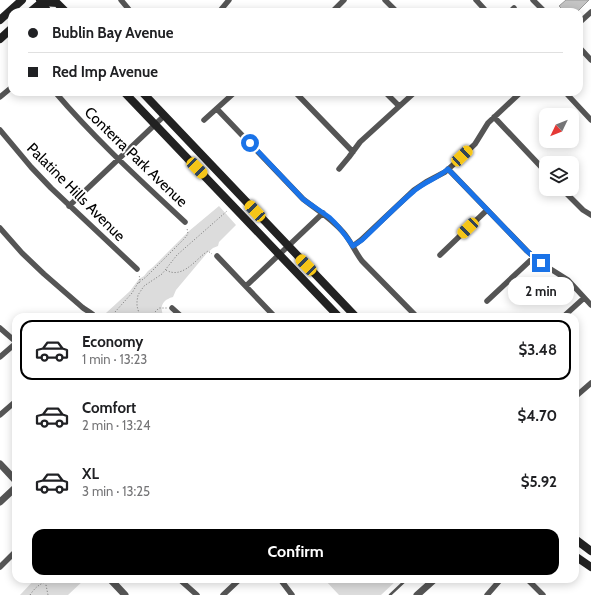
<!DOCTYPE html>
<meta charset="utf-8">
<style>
body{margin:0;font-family:Cabin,sans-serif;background:#f2f2f2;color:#202124;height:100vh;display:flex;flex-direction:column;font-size:15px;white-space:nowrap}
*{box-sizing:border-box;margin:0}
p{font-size:13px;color:#757577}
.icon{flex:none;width:22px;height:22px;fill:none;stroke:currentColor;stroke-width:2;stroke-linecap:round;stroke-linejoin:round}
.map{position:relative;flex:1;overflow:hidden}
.details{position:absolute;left:12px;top:313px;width:567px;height:270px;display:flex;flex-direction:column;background:#fff;border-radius:12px;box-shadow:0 2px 10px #0003}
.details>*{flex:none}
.hud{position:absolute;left:8px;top:8px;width:575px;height:88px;border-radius:12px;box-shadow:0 2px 10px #0003;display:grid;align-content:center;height:88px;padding:0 20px;background:#fff}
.needle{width:26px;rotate:227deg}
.controls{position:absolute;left:539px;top:108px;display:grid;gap:8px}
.controls a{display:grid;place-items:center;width:40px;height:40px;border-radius:8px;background:#fff;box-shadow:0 2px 10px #0003;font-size:20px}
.end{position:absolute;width:18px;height:18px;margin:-9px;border:5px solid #1a73e8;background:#fff;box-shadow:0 0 0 2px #fff}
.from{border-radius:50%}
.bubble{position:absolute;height:28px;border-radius:12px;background:#fff;box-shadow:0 2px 10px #0003;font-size:13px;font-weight:700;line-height:28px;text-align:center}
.car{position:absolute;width:12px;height:24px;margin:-12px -6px;border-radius:5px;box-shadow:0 0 3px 1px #0007;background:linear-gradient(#f5c518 24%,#345 0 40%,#f5c518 0 76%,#345 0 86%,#f5c518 0)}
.hud b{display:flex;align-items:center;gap:14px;height:38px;font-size:15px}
.hud b+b{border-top:1px solid #e0e0e0}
.hud i{width:10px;height:10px;background:#202124}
ul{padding:7px 0 0;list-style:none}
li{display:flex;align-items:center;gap:12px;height:60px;margin:0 8px 6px;padding:0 12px;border:2px solid transparent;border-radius:12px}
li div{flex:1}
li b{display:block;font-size:15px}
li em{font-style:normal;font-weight:700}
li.active{border-color:#000}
li>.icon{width:36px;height:36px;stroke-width:1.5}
.action{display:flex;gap:8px;margin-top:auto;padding:8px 20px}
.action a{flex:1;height:46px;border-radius:12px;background:#000;color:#fff;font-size:16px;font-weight:700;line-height:46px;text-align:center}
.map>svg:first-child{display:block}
</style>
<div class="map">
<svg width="591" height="595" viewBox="0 0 591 595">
<rect width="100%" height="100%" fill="#fff"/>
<!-- green -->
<path fill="#dcdcdc" d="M219 206 236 225 219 242 218 246 213 248 207 253 176 290 173 297C162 300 159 307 164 317H108L106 313 130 291 139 279 144 276 148 271 153 267 189 231Z
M35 579H85L68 595H20Z
M324 579H398L381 595H339Z"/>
<!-- building -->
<path fill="#c4c4c4" stroke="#999" d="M566 0H589L577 12H565L559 6Z"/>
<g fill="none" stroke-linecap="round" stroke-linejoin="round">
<!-- path -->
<path stroke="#777" stroke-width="1" stroke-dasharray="1 2" stroke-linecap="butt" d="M166 270C181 279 194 262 205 253L208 251 212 254
M139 283 140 279 139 275
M112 317 115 312 132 293 138 283 146 277 184 239 188 234 187 228
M140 317 137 306V301L138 295 144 286 162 274 177 255 227 211
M152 317 155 312 159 308H167
M45 579V580L48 595
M30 595C34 589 38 585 45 582"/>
<!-- service -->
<path stroke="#555" stroke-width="2.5" d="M390 595 407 579"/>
<!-- minor -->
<path stroke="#555" stroke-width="5.5" d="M121 0 131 12
M385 0 397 12
M476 0 487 12
M533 0 545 12
M219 12 229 0
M332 12 344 0
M510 12 514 8
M579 23 591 12
M579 47 591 60
M55 92C95 139 140 180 185 222
M295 92 353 152
M385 92 399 106
M565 92 591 120
M0 97 12 87
M217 109 303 199C317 210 331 218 343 232 351 241 355 252 362 261L417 317
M494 117 546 172
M204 120 235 92
M0 130 31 167 51 188 137 269
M339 169 349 157 360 142 415 92
M448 169 527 251 541 263 568 280 591 305
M562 189 583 210 591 215
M69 206 164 116
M0 228 22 253 44 274 82 307C85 310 93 313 95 317
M353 246 361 240 414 190 426 182 445 172 454 164 475 144 488 123 521 92
M440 255 487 210
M217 256 275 317
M246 286 323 213
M487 301 534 257
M172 308 182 317
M563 317 584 298
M0 328 16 342
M0 357 16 343
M575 397 591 383
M0 415 16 401
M0 567 16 551
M179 579 197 595
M280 579 292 595
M527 579 543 595
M223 595 240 579
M487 595 501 579"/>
<!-- tertiary -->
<path stroke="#555" stroke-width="7" d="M0 464 16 481
M0 502 16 487
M110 579 125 595
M417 595 435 579"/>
<!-- secondary -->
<path stroke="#222" stroke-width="8" d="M40 0 48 12
M42 2 57 3 66 12
M30 12 42 2
M0 20 22 0
M0 39 12 28
M124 92 339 317
M142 92 356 317
M575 539 591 551
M575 556 591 567"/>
</g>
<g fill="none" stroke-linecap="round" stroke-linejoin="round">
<!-- route -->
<path stroke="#1a73e8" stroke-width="5" d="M250 143 303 199C312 206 321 211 330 218 339 226 346 236 353 246L362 240C379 224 396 206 414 191 424 182 438 178 448 169L527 251 541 263"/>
</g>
<g text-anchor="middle" stroke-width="4" stroke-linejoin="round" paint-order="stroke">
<!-- street labels -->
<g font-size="15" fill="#000" stroke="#fff">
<text transform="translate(136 157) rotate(44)" y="5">Conterra Park Avenue</text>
<text transform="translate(76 192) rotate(45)" y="5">Palatine Hills Avenue</text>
</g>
</g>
</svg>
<div class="controls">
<a><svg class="needle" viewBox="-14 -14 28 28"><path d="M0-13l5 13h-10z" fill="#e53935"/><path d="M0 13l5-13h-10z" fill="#757577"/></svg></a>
<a><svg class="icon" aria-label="layers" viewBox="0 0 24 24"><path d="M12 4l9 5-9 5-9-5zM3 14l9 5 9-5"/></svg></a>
</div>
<i class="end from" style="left:250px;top:143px"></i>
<i class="end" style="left:541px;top:263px"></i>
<div class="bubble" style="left:508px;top:277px;width:66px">2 min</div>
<i class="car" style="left:462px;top:156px;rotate:47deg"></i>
<i class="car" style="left:197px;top:168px;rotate:136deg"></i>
<i class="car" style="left:255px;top:211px;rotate:317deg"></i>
<i class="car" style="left:468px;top:228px;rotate:226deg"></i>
<i class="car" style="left:306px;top:265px;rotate:316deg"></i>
<div class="hud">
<b><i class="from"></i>Bublin Bay Avenue</b>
<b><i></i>Red Imp Avenue</b>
</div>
<section class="details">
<ul>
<li class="active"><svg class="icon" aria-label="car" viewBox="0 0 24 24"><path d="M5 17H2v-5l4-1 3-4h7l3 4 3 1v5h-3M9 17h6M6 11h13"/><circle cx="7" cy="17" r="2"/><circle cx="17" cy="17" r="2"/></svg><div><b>Economy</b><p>1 min · 13:23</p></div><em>$3.48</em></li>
<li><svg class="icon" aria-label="car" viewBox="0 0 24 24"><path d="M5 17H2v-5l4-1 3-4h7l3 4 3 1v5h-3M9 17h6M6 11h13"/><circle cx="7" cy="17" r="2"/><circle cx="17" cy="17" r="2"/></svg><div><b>Comfort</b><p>2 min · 13:24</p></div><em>$4.70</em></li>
<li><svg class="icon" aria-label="car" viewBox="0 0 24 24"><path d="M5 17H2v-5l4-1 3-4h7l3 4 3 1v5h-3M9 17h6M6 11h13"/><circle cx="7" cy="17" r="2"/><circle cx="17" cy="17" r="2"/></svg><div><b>XL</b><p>3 min · 13:25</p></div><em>$5.92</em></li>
</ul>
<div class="action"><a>Confirm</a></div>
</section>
</div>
